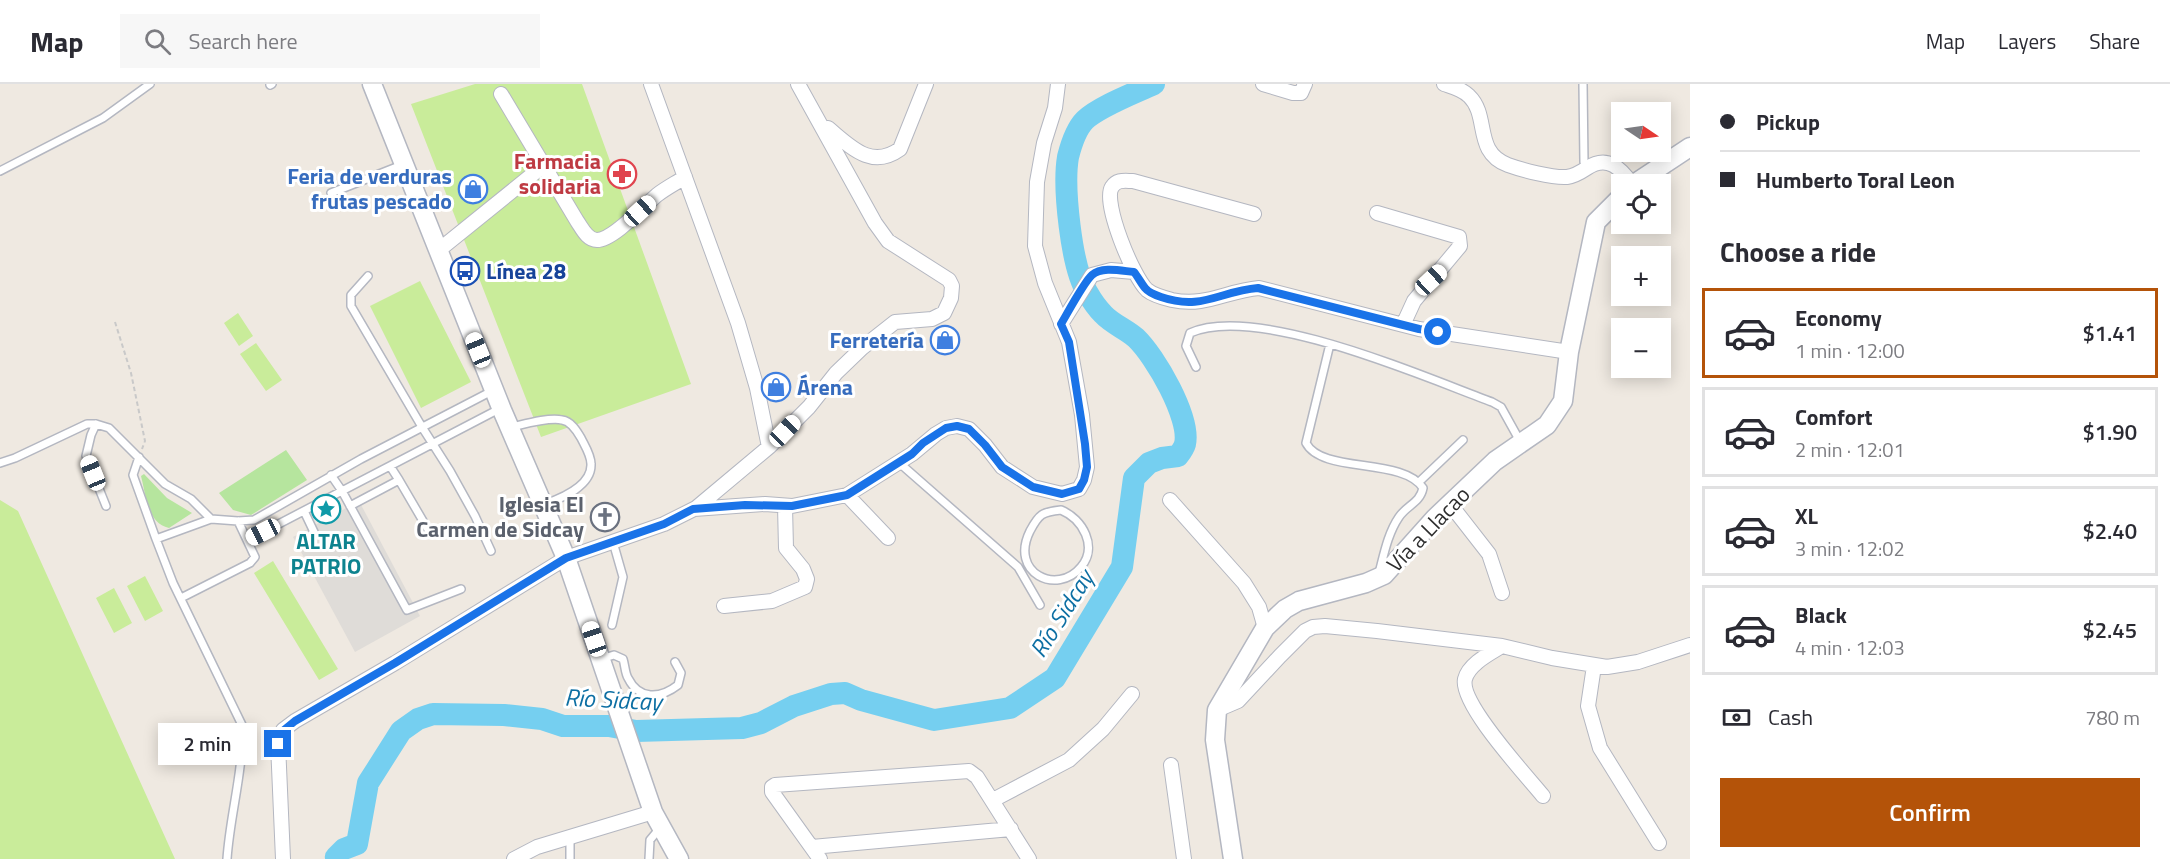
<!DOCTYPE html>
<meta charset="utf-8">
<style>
body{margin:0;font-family:"Titillium Web",sans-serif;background:#f7f7f7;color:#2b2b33;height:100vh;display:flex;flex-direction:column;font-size:22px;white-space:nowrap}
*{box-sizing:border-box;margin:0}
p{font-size:20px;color:#7c7c81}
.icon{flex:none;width:33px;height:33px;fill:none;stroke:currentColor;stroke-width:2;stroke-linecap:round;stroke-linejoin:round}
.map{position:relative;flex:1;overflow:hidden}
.drawer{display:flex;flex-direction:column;background:#fff;width:480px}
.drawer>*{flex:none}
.guide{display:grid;align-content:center;height:132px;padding:0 30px;background:#fff}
.needle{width:39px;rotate:103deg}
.buttons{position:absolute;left:1611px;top:18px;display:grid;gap:12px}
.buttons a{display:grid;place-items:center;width:60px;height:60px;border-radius:0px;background:#fff;box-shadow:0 3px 15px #0003;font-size:30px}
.end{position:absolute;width:27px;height:27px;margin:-14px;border:8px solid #1a73e8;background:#fff;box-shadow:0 0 0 3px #fff}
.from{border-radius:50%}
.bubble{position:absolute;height:42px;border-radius:0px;background:#fff;box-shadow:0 3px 15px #0003;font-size:20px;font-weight:600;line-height:42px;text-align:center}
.car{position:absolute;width:18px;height:36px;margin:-18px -9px;border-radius:8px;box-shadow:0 0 4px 2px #0007;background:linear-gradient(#fff 24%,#345 0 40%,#fff 0 76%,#345 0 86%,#fff 0)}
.guide b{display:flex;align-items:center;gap:21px;height:57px;font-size:22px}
.guide b+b{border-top:2px solid #e1e1e2}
.guide i{width:15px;height:15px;background:#2b2b33}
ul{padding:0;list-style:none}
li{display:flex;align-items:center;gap:18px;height:90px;margin:0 12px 9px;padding:0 18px;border:3px solid #e1e1e2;border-radius:0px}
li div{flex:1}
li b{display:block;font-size:22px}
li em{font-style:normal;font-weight:600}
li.current{border-color:#b45309}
li>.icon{width:54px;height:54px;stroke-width:1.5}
h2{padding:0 30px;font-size:27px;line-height:72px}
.pay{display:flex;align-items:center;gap:15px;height:66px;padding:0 30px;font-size:22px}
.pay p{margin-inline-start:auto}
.primary-button{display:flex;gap:12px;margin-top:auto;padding:12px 30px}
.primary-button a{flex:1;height:69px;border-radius:0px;background:#b45309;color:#fff;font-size:24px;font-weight:600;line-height:69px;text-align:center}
header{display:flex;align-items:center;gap:36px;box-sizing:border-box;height:84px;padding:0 30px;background:#fff;border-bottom:2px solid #e1e1e2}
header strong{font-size:28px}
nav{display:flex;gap:33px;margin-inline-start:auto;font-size:21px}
.search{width:420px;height:54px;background:#f7f7f7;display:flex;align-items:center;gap:15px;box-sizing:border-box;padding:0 21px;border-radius:0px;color:#7c7c81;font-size:22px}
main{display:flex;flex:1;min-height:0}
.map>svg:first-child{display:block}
</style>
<header>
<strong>Map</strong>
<div class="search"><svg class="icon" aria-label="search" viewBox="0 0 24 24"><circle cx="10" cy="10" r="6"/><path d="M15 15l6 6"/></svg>Search here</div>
<nav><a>Map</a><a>Layers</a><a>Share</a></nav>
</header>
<main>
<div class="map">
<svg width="1690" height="775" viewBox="0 0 1690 775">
<rect width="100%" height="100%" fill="#efe9e1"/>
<!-- green -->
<path fill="#b6e59e" d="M286 366 307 396 251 431 233 426 219 409Z
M144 390 167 414 192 429 169 444C147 439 146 411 141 392Z"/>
<!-- pitch -->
<path fill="#c9ec9a" d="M475 0H582L691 300 541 353 411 20Z
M420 197 471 298 421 324 370 222Z
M238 229 253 252 239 262 224 239Z
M256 259 282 296 266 307 240 270Z
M0 416 18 427 175 775H0Z
M273 477 338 585 319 596 254 489Z
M145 492 163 527 145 537 127 502Z
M114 504 132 539 114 549 96 514Z"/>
<!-- plaza -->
<path fill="#dfdcd8" d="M359 417 420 532 355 568 293 453Z"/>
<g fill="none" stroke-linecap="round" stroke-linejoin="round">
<!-- river -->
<path stroke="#75cff0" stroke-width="22" d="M337 775 336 773 344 765 357 760 368 699 401 647 418 635 433 630 504 631 542 635 563 642H609L636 647 742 644 761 639 794 622 831 610 845 609 861 616 934 636 1010 624 1055 594 1122 483 1134 394 1149 379 1162 374 1178 372C1181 368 1184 364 1185 360 1191 334 1155 272 1136 254 1126 245 1112 240 1103 230 1097 224 1091 215 1087 208 1071 183 1063 102 1068 73 1071 61 1076 45 1085 36 1100 22 1135 9 1154 0"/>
<!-- lane casing -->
<g stroke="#b4b7c1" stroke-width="10">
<path id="lane" d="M1583 0 1584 78 1587 84
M270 1 272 0
M0 87 103 34 150 0
M331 109 402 81
M368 192 351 211V222L422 343 450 387 475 432 491 467
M1330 260 1306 359C1322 390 1403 373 1423 404 1420 419 1407 421 1399 433 1388 449 1384 470 1379 489
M1196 283 1186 262 1190 249C1256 219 1424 293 1492 318L1501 323 1521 359
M96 340 91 351 86 372 106 422
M512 343C525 340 549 333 562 336 571 337 577 347 581 354 585 362 591 371 591 380 592 402 562 414 545 420
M139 373 133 391 156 455 173 499 242 641C244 686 230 730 227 775
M0 379 15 374 87 340H96L109 344 165 400 191 415 211 435
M897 380 904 383 1018 483 1040 521
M331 391 342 407 407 526 461 505
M399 396 430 449
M1419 398 1463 356
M350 422 399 396 390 382
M1061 426C1083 435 1098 463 1081 483 1057 512 1009 489 1030 447 1039 430 1042 428 1061 426Z
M304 427 314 448
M156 455 211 435 238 437 254 436 361 375 492 307
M248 456 501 324
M181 514 250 479 255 473 238 437
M612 541 623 493 613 458
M601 575 614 571 623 575C625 581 625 589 628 594 639 616 660 615 678 601L681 589 675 578
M570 775V752
M649 775 650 756 660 744"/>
</g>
<!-- street casing -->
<g stroke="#b4b7c1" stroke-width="16">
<path id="street" d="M1263 0 1293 9H1301L1305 0
M1444 0C1453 3 1462 5 1469 12 1490 32 1473 68 1508 81 1522 86 1552 94 1567 93 1575 92 1581 88 1587 84 1608 70 1621 85 1632 100
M501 10 577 137C582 144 587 156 597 156 613 156 644 122 657 111 666 104 676 99 685 93
M828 44C850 62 871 86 900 65L926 0
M1377 129 1459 153 1460 162 1414 217 1403 241
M1254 130 1133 97C1125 97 1117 95 1112 103 1102 118 1133 193 1147 206 1153 211 1164 214 1172 216 1206 223 1226 207 1259 204L1419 245 1569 268
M439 166 543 82
M1061 240 1092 191 1111 186 1134 188
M769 363 809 323 836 289 862 264 895 238 932 235 944 229 951 214 952 202 949 196 888 157 875 139 798 0
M847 411 888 454
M1170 416 1244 499 1259 523 1265 544
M1450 420 1489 470 1502 509
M694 425 765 420 792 422 847 411 912 370 936 350 946 344 957 342 969 345 985 361 1002 383 1033 403 1062 410 1079 405 1084 396 1087 383 1082 331 1069 258 1045 199 1035 162 1037 98 1044 59 1055 24 1058 0
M724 522 772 517 805 503 807 495 803 485 786 464 785 422
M1502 562C1489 570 1469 580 1465 595 1459 619 1526 691 1543 712
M1594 582 1588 622 1600 664 1659 759
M1217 626 1238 617 1280 572 1305 547 1313 543 1325 542 1377 547 1502 562 1552 574 1607 583 1638 578 1690 561
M1171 681 1184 775
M993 716 1069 676 1103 645 1132 610
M812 763 1011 745
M283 775 278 660 283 646 295 637 395 579 566 474 664 440 696 424 769 363 757 304 738 239 651 0
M514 775 537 763 653 728
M820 775 772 708V703L775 701 969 687 977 693 1029 775"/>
</g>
<!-- secondary casing -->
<g stroke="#b4b7c1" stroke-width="21">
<path id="secondary" d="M372 0 502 326 566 474 653 728 679 775
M1634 100 1690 63
M1233 775 1215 656 1217 626 1265 544 1285 525 1299 517 1366 499 1384 491 1435 434 1495 377 1547 341 1563 317 1569 268 1596 138 1622 112"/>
</g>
<!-- path -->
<path stroke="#c9c9c9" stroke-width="2" stroke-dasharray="4.5 3" stroke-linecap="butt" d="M115 238 131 289 145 357 142 365"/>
<!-- lane -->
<use href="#lane" stroke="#fff" stroke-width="7"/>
<!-- street -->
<use href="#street" stroke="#fff" stroke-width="14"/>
<!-- secondary -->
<use href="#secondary" stroke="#fff" stroke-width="18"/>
</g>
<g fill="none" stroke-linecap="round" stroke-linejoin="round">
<!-- route -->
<path stroke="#1a73e8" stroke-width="8" d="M278 660 284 646 295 637 395 579 566 474 664 440 693 425 745 421 792 422 847 411 912 370 923 359 946 344 957 342 969 345 985 361 1002 383 1033 403 1062 410 1079 405 1084 396 1087 383 1085 360 1069 258 1061 240C1067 230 1084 198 1092 191 1102 182 1122 187 1134 188 1138 193 1141 199 1145 204 1149 209 1155 211 1161 213 1202 227 1220 207 1258 204L1419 245 1438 248"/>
</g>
<!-- icons -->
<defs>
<g id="pharmacy-ring" transform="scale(1.5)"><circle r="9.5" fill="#fff" stroke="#e0444e" stroke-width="1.5"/><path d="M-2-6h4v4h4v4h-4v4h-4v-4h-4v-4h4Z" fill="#e0444e"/></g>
<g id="shop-ring" transform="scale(1.5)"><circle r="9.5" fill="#fff" stroke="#3f7fe0" stroke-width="1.5"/><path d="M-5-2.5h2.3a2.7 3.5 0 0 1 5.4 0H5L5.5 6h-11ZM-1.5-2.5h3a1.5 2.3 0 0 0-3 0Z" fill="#3f7fe0"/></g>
<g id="bus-ring" transform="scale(1.5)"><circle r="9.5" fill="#fff" stroke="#1a4fb4" stroke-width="1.5"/><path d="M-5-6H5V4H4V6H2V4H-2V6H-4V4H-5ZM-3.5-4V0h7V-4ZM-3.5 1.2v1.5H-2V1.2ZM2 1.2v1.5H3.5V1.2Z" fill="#1a4fb4"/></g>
<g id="sight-ring" transform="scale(1.5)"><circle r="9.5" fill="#fff" stroke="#0f9aa8" stroke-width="1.5"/><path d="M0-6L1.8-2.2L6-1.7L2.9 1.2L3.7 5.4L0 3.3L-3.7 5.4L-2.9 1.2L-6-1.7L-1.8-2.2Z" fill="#0f9aa8"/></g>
<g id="church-ring" transform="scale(1.5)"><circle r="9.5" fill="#fff" stroke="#6b7280" stroke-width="1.5"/><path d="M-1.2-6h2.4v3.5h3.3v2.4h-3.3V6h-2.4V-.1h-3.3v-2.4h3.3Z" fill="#6b7280"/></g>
</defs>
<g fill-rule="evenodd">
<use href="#pharmacy-ring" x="622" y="90"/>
<use href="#shop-ring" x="473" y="105"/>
<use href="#bus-ring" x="465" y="187"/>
<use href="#shop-ring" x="945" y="256"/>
<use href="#shop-ring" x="776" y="303"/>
<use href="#sight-ring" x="326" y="425"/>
<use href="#church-ring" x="605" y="433"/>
</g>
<g text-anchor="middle" stroke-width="6" stroke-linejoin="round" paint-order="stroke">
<!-- health labels -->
<g font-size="22" font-weight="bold" fill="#be3a42" stroke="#fff" text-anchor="end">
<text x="601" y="85">Farmacia<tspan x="601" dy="25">solidaria</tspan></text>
</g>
<!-- shop labels -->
<g font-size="22" font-weight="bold" fill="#366cbe" stroke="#fff" text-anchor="end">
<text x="452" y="100">Feria de verduras<tspan x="452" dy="25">frutas pescado</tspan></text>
<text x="924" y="264">Ferretería</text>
<text x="797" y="311" text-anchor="start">Árena</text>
</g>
<!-- transit labels -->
<g font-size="22" font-weight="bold" fill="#164399" stroke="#fff" text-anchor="start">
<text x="486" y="195">Línea 28</text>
</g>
<!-- worship labels -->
<g font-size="22" font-weight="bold" fill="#5b616d" stroke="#fff" text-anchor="end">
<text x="584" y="428">Iglesia El<tspan x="584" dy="25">Carmen de Sidcay</tspan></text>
</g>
<!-- street labels -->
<g font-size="22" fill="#2e2e2e" stroke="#fff">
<text transform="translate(1428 445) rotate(-46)" y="8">Vía a Llacao</text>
</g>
<!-- culture labels -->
<g font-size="22" font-weight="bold" fill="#0d838f" stroke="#fff">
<text x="326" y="465">ALTAR<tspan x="326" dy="25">PATRIO</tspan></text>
</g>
<!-- water labels -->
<g font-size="24" font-style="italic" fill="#0d6fa3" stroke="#fff">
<text transform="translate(1062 530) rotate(-58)" y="8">Río Sidcay</text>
<text transform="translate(613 616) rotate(3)" y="8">Río Sidcay</text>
</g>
</g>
</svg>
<div class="buttons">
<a><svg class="needle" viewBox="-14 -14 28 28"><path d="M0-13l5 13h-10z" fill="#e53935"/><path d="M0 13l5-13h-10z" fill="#7c7c81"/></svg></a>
<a><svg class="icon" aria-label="locate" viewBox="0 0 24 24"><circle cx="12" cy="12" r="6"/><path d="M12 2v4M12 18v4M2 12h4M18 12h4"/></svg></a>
<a>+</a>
<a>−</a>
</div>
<i class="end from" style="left:1438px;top:248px"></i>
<i class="end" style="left:278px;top:660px"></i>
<div class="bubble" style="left:158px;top:639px;width:99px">2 min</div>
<i class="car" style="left:640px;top:127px;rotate:48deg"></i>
<i class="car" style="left:1431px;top:196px;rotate:47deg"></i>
<i class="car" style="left:478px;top:266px;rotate:338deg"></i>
<i class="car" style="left:785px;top:347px;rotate:44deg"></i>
<i class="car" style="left:93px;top:389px;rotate:338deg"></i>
<i class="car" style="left:263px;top:448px;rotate:243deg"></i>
<i class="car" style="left:594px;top:555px;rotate:341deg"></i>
</div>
<section class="drawer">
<div class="guide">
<b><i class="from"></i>Pickup</b>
<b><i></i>Humberto Toral Leon</b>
</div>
<h2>Choose a ride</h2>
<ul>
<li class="current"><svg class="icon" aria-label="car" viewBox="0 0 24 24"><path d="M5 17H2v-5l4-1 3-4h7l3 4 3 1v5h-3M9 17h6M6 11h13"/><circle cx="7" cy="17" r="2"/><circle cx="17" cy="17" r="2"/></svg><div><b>Economy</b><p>1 min · 12:00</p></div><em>$1.41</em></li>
<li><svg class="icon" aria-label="car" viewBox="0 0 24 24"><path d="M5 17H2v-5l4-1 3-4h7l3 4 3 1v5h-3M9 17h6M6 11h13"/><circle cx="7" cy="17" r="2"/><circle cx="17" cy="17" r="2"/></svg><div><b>Comfort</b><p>2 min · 12:01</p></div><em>$1.90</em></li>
<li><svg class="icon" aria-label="car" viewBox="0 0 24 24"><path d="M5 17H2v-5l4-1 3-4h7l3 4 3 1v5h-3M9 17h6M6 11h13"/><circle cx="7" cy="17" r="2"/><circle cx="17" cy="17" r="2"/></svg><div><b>XL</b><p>3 min · 12:02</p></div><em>$2.40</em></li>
<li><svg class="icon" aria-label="car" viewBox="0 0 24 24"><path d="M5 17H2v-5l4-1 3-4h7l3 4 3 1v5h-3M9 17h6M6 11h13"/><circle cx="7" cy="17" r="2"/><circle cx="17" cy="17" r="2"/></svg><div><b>Black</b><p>4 min · 12:03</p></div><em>$2.45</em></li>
</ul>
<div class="pay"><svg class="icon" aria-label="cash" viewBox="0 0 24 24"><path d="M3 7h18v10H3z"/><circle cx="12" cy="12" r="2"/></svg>Cash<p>780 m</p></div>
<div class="primary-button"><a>Confirm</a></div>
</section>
</main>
